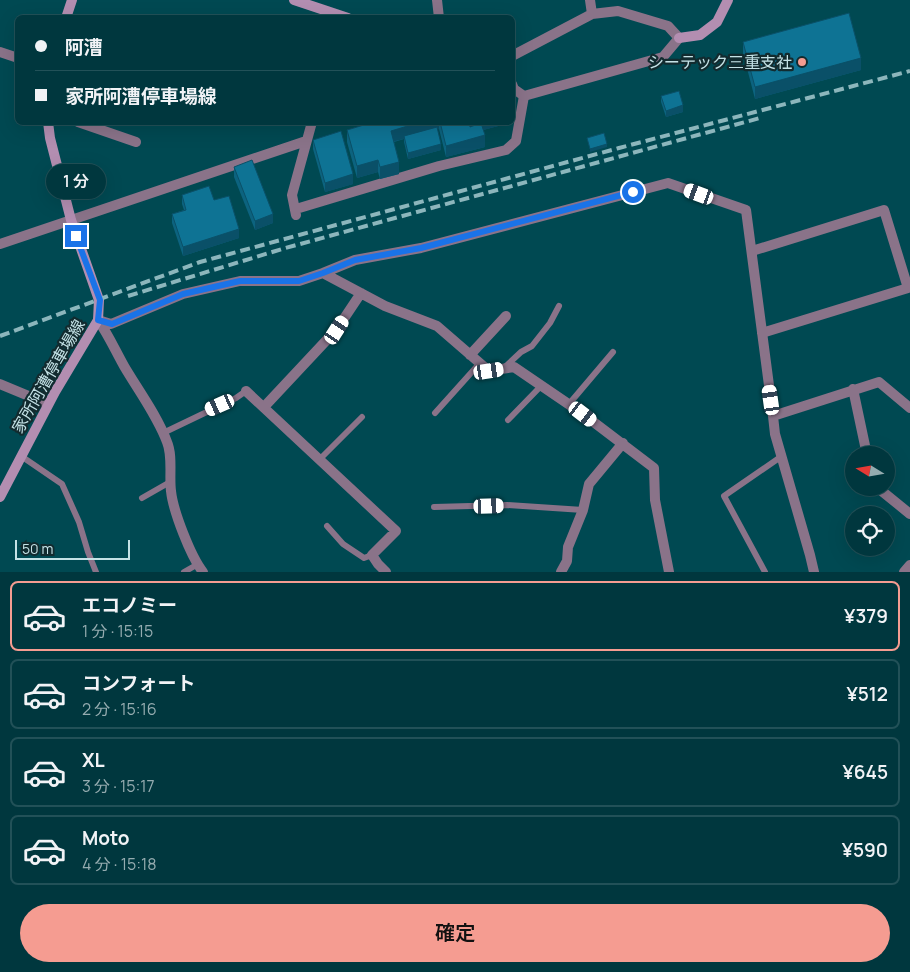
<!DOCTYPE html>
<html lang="ja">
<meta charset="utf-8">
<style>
body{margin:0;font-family:Manrope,"Noto Sans JP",sans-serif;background:#0a3f45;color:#f1f3f6;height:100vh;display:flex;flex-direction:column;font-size:19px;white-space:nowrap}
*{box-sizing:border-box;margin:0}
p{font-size:16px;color:#95acb0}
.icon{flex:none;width:28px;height:28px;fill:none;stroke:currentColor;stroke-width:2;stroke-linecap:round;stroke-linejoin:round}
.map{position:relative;height:572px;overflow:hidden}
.details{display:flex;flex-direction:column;background:#00373e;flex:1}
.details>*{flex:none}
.hud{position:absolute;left:15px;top:15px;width:500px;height:110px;border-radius:8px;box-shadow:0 5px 20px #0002,0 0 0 1px #225158;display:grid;align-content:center;height:110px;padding:0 20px;background:#00373e}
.needle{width:32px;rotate:281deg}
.fabs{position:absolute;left:845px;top:446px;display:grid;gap:10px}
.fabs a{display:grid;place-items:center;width:50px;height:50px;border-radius:50%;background:#00373e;box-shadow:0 5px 20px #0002,0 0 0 1px #225158;font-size:25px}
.scale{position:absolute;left:15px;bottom:12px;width:115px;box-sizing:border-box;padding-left:5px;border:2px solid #c4e2e6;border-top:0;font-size:14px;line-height:18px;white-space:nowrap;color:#c4e2e6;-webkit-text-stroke:4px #122b2f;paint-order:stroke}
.end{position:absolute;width:22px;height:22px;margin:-11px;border:6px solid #1a73e8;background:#fff;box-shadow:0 0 0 2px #fff}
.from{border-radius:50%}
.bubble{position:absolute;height:35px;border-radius:18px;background:#00373e;box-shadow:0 5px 20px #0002,0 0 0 1px #225158;font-size:16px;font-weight:600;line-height:35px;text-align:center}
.car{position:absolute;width:15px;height:30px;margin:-15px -8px;border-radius:6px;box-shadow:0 0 4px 1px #0007;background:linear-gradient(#fff 24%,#345 0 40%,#fff 0 76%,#345 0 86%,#fff 0)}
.hud b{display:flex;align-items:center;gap:18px;height:48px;font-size:19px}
.hud b+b{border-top:1px solid #225158}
.hud i{width:12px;height:12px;background:#f1f3f6}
ul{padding:9px 0 0;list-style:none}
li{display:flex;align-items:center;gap:15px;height:70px;margin:0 10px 8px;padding:0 10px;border:2px solid #225158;border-radius:8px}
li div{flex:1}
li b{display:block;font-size:19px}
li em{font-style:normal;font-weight:600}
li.current{border-color:#f59c91}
li>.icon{width:45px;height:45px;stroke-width:1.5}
.cta{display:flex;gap:10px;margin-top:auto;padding:10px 20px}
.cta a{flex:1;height:58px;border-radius:30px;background:#f59c91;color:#111;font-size:20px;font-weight:600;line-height:58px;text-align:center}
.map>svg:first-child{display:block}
</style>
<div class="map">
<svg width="910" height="572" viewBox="0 0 910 572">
<rect width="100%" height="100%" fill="#004952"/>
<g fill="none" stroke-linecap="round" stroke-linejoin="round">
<!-- service -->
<path stroke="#8a7389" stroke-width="6" d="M504 368 521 352 532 346 550 323 559 306
M569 404 613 352
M435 413 479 364
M508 420 541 386
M163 433 236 398 246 391
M21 456 62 484 79 522 88 552 96 572
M319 460 362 417
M142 498 170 482
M434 507 507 505 583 510
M327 526 343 544 364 558 372 555
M184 572 198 564
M765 572 724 496 782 456"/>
<!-- minor -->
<path stroke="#8a7389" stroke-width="10" d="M437 0 439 18
M0 52 18 58
M78 122 136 142
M296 209 439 166 506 150 516 141 524 96
M296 215 292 195 312 122
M0 244 306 141
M752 251 884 210 908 288 762 333
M323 273 385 306 437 326 489 371 514 367 583 414 654 468 655 500 669 572
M98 320 111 324 183 294 240 281H299L323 273 355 260 421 248 668 183 746 210 773 416
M98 320C108 334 115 350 124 366 138 390 157 415 167 442 173 456 169 476 171 491 173 511 191 557 203 572
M470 355 506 316
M0 384 48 404
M853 389 867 455
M246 391 396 531 372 555 378 564 386 572
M264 407 337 329 361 293
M878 488 910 514
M561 572 567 561 568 547 583 510 589 484 623 443
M814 572 810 555 775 434 773 416 879 382 910 408
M904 572 910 565"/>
<!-- tertiary -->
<path stroke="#8a7389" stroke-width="10" d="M590 0 592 14
M512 56 592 14 618 11 668 26 679 38 663 57 524 96 514 89 512 84"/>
<!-- secondary -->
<path stroke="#b38eb1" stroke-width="10" d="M294 0 348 18
M66 18 72 0
M679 38 700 35 717 22 728 0
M0 497 55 392 98 320 99 300 71 220 50 138 48 122"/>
<!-- rail -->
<path stroke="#8cb6bc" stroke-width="4" stroke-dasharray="10 5" stroke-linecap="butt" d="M128 296 282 249 760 118
M0 336 200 262 619 148 910 71"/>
</g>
<!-- wall -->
<path fill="#0c637f" d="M743 42 861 70 755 99 743 53Z
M661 96 683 112 666 117 661 102Z
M374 122H469L470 127 474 125 473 122H502V125L483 130 485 147 446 157 439 129 437 130 441 150 408 159 404 142V139L394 142 399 174 380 179 378 172 357 178 347 142V130Z
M313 140 353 184 325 192 313 149Z
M234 167 273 223 255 230 234 177Z
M182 195 214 200 239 238 183 256 172 223V214L184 210 182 204Z"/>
<!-- shaded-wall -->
<path fill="#0a5068" d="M861 58V70L755 99V87Z
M683 105V112L666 117V111Z
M421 122H439V129L405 139 404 136V139L391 142V131Z
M487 122H502V125L476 132V126Z
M485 135V147L446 157V146Z
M441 144V150L408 159V153Z
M607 144V147L590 152V149Z
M378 160V172L357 178V166Z
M399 162V174L380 179V167Z
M353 174V184L325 192V183Z
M273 214V223L255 230V221Z
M239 229V238L183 256V247Z"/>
<!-- building -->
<path fill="#0e7394" stroke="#0a5068" d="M849 13 861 58 755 87 743 42Z
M679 91 683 105 666 111 661 96Z
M374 122H421L391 131 399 162 380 167 378 160 357 166 347 130Z
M440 122H469L470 127 481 123 485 135 446 146Z
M475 122H487L475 125Z
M437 127 441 144 408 153 404 136Z
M341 131 353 174 325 183 313 140Z
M604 133 607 144 590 149 587 138Z
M252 160 273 214 255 221 234 167Z
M209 186 214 200 229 196 239 229 183 247 172 214 186 210 182 195Z"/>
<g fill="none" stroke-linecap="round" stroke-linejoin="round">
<!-- route -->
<path stroke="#1a73e8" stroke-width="6" d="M76 236 100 300 98 320 112 324 183 294 240 281H299L323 273 355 260 421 248 633 192"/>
</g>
<!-- markers -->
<circle fill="#f59c91" stroke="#122b2f" stroke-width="2" cx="802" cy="62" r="5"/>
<g text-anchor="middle" stroke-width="4.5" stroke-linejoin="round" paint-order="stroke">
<!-- poi labels -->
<g font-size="16" fill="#c4e2e6" stroke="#122b2f" text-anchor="end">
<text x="792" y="68">シーテック三重支社</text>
</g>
<!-- street labels -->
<g font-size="16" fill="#c4e2e6" stroke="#122b2f">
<text transform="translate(48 376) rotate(-60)" y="6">家所阿漕停車場線</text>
</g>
</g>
</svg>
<div class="fabs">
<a><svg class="needle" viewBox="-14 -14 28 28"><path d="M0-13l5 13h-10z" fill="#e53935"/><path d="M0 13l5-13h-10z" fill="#95acb0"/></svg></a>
<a><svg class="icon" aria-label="locate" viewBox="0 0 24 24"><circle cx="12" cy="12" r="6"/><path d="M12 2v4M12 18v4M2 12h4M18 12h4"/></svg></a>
</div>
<div class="scale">50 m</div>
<i class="end from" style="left:633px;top:192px"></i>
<i class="end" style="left:76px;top:236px"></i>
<div class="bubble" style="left:46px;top:164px;width:60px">1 分</div>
<i class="car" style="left:699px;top:194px;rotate:290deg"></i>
<i class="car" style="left:337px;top:330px;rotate:33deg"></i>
<i class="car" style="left:489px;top:371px;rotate:81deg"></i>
<i class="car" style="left:771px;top:400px;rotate:352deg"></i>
<i class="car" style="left:220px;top:405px;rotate:246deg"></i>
<i class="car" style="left:583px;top:414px;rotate:127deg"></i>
<i class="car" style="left:489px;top:506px;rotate:88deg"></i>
<div class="hud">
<b><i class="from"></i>阿漕</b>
<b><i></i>家所阿漕停車場線</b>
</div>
</div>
<section class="details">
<ul>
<li class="current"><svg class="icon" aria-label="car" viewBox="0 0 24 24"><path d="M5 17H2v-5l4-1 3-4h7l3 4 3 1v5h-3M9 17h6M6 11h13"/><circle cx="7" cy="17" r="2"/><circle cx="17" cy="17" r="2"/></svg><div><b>エコノミー</b><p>1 分 · 15:15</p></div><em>¥379</em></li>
<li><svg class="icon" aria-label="car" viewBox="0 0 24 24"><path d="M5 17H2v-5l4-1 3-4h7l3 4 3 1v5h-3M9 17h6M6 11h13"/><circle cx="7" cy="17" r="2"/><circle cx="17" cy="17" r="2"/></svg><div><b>コンフォート</b><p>2 分 · 15:16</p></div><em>¥512</em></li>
<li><svg class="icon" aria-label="car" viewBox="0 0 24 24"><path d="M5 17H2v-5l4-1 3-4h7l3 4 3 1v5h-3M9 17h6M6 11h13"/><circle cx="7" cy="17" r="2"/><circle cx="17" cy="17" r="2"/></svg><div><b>XL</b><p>3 分 · 15:17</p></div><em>¥645</em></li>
<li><svg class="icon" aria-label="car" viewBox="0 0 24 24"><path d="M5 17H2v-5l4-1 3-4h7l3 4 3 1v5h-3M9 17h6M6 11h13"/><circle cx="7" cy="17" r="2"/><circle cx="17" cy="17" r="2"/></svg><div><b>Moto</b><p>4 分 · 15:18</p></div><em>¥590</em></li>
</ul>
<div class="cta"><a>確定</a></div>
</section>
